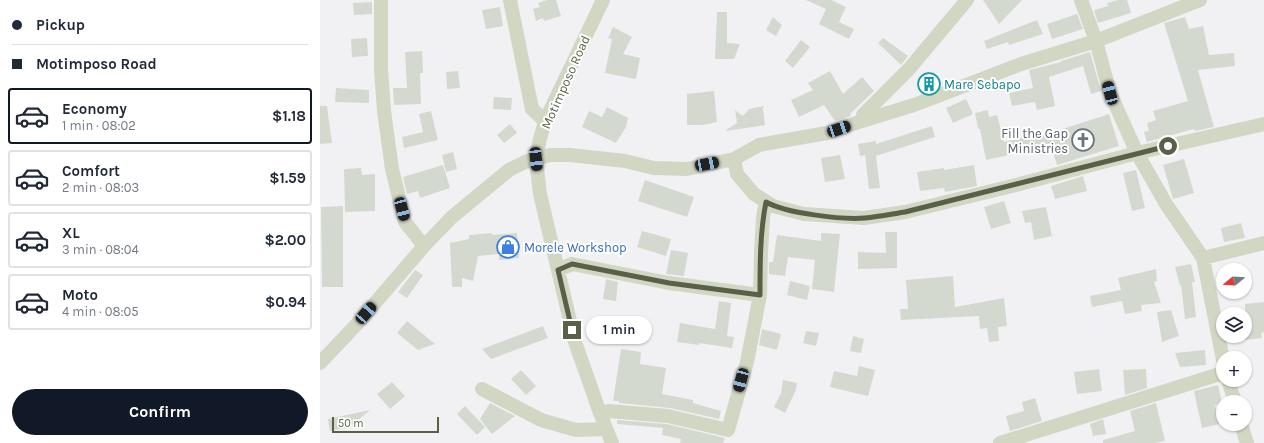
<!DOCTYPE html>
<meta charset="utf-8">
<style>
body{margin:0;font-family:Karla,sans-serif;background:#f2f2f3;color:#1f2937;height:100vh;display:flex;flex-direction:column;font-size:15px;white-space:nowrap}
*{box-sizing:border-box;margin:0}
p{font-size:13px;color:#747a83}
.icon{flex:none;width:22px;height:22px;fill:none;stroke:currentColor;stroke-width:2;stroke-linecap:round;stroke-linejoin:round}
.map{position:relative;flex:1;overflow:hidden}
.details{display:flex;flex-direction:column;background:#fff;width:320px}
.details>*{flex:none}
.top-card{display:grid;align-content:center;height:88px;padding:0 12px;background:#fff}
.needle{width:26px;rotate:252deg}
.controls{position:absolute;left:896px;top:263px;display:grid;gap:8px}
.controls a{display:grid;place-items:center;width:36px;height:36px;border-radius:50%;background:#fff;box-shadow:0 1px 3px #0004;font-size:20px}
.scale{position:absolute;left:12px;bottom:10px;width:107px;box-sizing:border-box;padding-left:4px;border:2px solid #586147;border-top:0;font-size:11px;line-height:14px;white-space:nowrap;color:#586147;-webkit-text-stroke:3px #fff;paint-order:stroke}
.end{position:absolute;width:18px;height:18px;margin:-9px;border:5px solid #586147;background:#fff;box-shadow:0 0 0 2px #fff}
.from{border-radius:50%}
.bubble{position:absolute;height:28px;border-radius:14px;background:#fff;box-shadow:0 1px 3px #0004;font-size:13px;font-weight:700;line-height:28px;text-align:center}
.car{position:absolute;width:12px;height:24px;margin:-12px -6px;border-radius:5px;box-shadow:0 0 3px 1px #0007;background:linear-gradient(#222 24%,#8ab4d8 0 40%,#222 0 76%,#8ab4d8 0 86%,#222 0)}
.top-card b{display:flex;align-items:center;gap:14px;height:38px;font-size:15px}
.top-card b+b{border-top:1px solid #e0e1e3}
.top-card i{width:10px;height:10px;background:#1f2937}
ul{padding:0;list-style:none}
li{display:flex;align-items:center;gap:12px;height:56px;margin:0 8px 6px;padding:0 4px;border:2px solid #e0e1e3;border-radius:4px}
li div{flex:1}
li b{display:block;font-size:15px}
li em{font-style:normal;font-weight:700}
li.on{border-color:#111827}
li>.icon{width:36px;height:36px;stroke-width:1.5}
.primary-button{display:flex;gap:8px;margin-top:auto;padding:8px 12px}
.primary-button a{flex:1;height:46px;border-radius:24px;background:#111827;color:#fff;font-size:16px;font-weight:700;line-height:46px;text-align:center}
main{display:flex;flex:1;min-height:0}
.map>svg:first-child{display:block}
</style>
<main>
<section class="details">
<div class="top-card">
<b><i class="from"></i>Pickup</b>
<b><i></i>Motimposo Road</b>
</div>
<ul>
<li class="on"><svg class="icon" aria-label="car" viewBox="0 0 24 24"><path d="M5 17H2v-5l4-1 3-4h7l3 4 3 1v5h-3M9 17h6M6 11h13"/><circle cx="7" cy="17" r="2"/><circle cx="17" cy="17" r="2"/></svg><div><b>Economy</b><p>1 min · 08:02</p></div><em>$1.18</em></li>
<li><svg class="icon" aria-label="car" viewBox="0 0 24 24"><path d="M5 17H2v-5l4-1 3-4h7l3 4 3 1v5h-3M9 17h6M6 11h13"/><circle cx="7" cy="17" r="2"/><circle cx="17" cy="17" r="2"/></svg><div><b>Comfort</b><p>2 min · 08:03</p></div><em>$1.59</em></li>
<li><svg class="icon" aria-label="car" viewBox="0 0 24 24"><path d="M5 17H2v-5l4-1 3-4h7l3 4 3 1v5h-3M9 17h6M6 11h13"/><circle cx="7" cy="17" r="2"/><circle cx="17" cy="17" r="2"/></svg><div><b>XL</b><p>3 min · 08:04</p></div><em>$2.00</em></li>
<li><svg class="icon" aria-label="car" viewBox="0 0 24 24"><path d="M5 17H2v-5l4-1 3-4h7l3 4 3 1v5h-3M9 17h6M6 11h13"/><circle cx="7" cy="17" r="2"/><circle cx="17" cy="17" r="2"/></svg><div><b>Moto</b><p>4 min · 08:05</p></div><em>$0.94</em></li>
</ul>
<div class="primary-button"><a>Confirm</a></div>
</section>
<div class="map">
<svg width="944" height="443" viewBox="0 0 944 443">
<rect width="100%" height="100%" fill="#f1f1f4"/>
<!-- building -->
<path fill="#d4d9cf" d="M227 0H236L241 16 224 21 223 18 216 21 213 9 220 7 218 3Z
M486 0H511L526 7 519 22 534 29 529 39 499 24 506 9Z
M663 0H702L679 24Z
M798 0H807L811 13 778 23 774 10 788 6 787 3Z
M52 2V14L34 15 33 3Z
M180 7 183 26 166 29 162 10Z
M397 12H407V43L420 44 414 59H395Z
M757 14 763 29 732 39 727 24Z
M453 17 462 25 456 36 446 30Z
M865 17 869 29 883 26 889 55 914 53 915 66 878 70 894 127 875 131 874 129 827 142 824 132 829 131 827 123 836 120 833 111 868 101 844 23Z
M717 20 723 34 689 45 688 42 667 49 664 41Z
M293 27 312 37 303 54 320 58 316 79 285 73 292 39 288 38Z
M47 38 48 56 32 57 31 39Z
M563 38 588 56 581 65 558 43Z
M481 40 490 47 473 68 465 61Z
M102 51 103 73H100L101 104 74 105 73 88H87L85 52Z
M770 52 781 91 771 94 763 66 729 77 735 106 717 110 715 102 692 106 689 93 713 88 709 70 741 62V61Z
M138 71 140 88 127 89 126 72Z
M510 71 523 94 542 77 554 91 530 114 531 116 515 121 504 105 479 117 471 100 493 90 488 83Z
M16 88 49 90V103L15 102Z
M394 91 397 122 383 125H367V94Z
M174 97 192 98 191 110 173 109Z
M646 99 653 114 633 123 626 108Z
M0 106H7L12 143 0 144Z
M444 106 442 110 443 109 445 125 406 131V130L417 123 415 110 423 116 429 109Z
M287 107 308 118 306 127 296 143 262 127 269 111 282 117Z
M668 110 669 117 677 115 684 142 717 134 718 137 789 114 799 146 737 165 731 146 666 160 660 129H658L655 113Z
M111 111 118 140 84 148 82 137 103 132 99 114Z
M190 124 197 133 184 143 177 135Z
M612 126 615 137 556 156 560 188 549 189 545 155 540 156 538 144 556 141V144Z
M133 152 137 169 126 172 122 155Z
M520 155 525 179 505 182 501 158Z
M864 159 874 193 853 199 843 165Z
M123 165 130 188 100 198 98 191 87 194 83 177Z
M654 165 657 186 625 192 624 188 600 191 597 172 624 168V170Z
M41 168 42 175 55 174V211L25 212 24 169Z
M816 170 825 208 812 211 803 173Z
M763 176 767 191 735 199 731 186Z
M325 180 374 197 367 217 318 201Z
M684 201 691 223 671 229 664 207Z
M23 206V287H2L1 207Z
M726 207 732 236 714 240 711 222 705 223 702 211Z
M921 223 925 238 904 242 901 228Z
M322 231 351 239 346 256 317 247Z
M565 232H577V268L538 269V252L566 253Z
M172 233V235L197 233 199 258 179 260V254L158 256 153 281 142 278V287H132L130 243 149 239V235Z
M501 233 520 234 514 292 492 289 495 260 468 257 465 276 449 274V262H453L457 235 501 241Z
M351 250 368 253 364 276 346 274Z
M871 264 875 282H872L876 317 865 319 861 285 860 286 855 267Z
M836 269 837 281 834 282 841 303 821 305 822 311 805 314 802 301 772 307 770 296 801 290 798 278Z
M95 270 103 275 87 298 78 292Z
M633 276 635 307 684 298 687 326 678 327 679 341 669 342 667 328 660 329 659 316 581 320 580 309H588L586 280Z
M286 279 298 282 296 301 283 299Z
M470 281 490 286 487 300 467 295Z
M399 301 411 303 407 336 414 337 412 348 379 343V345L357 342 360 323 395 329Z
M944 302V332L941 333 942 338 925 340V304Z
M851 310 859 336 842 342 837 312Z
M87 321 115 344 98 350 77 333Z
M223 326 228 338 171 359 162 349Z
M442 329 461 334 457 350 439 345Z
M486 331 499 333 496 346 483 343Z
M533 336 544 339 541 353 530 351Z
M301 349 321 352 320 364 346 368 342 394 373 400V403L401 411 399 419 350 408 299 403V401H293Z
M885 350 886 365 860 367 855 353Z
M539 366 555 370 548 396 510 387 514 371 537 376Z
M779 369 782 391 757 394 754 372Z
M826 369 827 388 805 395 803 370Z
M201 370 216 386 206 395 191 379Z
M463 380 477 383 476 390 465 413 454 407 461 393Z
M72 382 85 396 70 409 57 394Z
M898 385 902 403 895 405 900 424 882 428 874 391Z
M715 398 722 421 690 431 686 416 704 411 702 402Z
M170 403 195 416 172 434 160 419Z
M836 403 845 441 835 443H783V440L815 431 810 411Z
M145 406 165 427 157 435 137 414Z
M50 410 30 427 10 431 8 419Z
M783 419 786 434 773 436 770 424Z
M297 420 347 424 405 438 403 443H360L361 439 342 435 343 428 297 424Z"/>
<g fill="none" stroke-linecap="round" stroke-linejoin="round">
<!-- minor -->
<path stroke="#d1d7c3" stroke-width="14" d="M61 0V69L64 111 72 169 85 222 104 246
M190 0 212 109 225 121
M283 0 225 121 220 139 216 159 220 194 255 342 280 413 292 443
M761 0 776 41 790 93 817 153 846 204 883 258 903 360
M542 121 594 105 701 64 776 41 880 0
M414 159 417 174 434 194 453 206 484 214 544 218 585 212 696 185 817 153 944 124
M883 258 944 243
M238 270 252 264 349 283 440 295
M0 363 37 324 104 246 132 217 189 170 205 162 230 155H250L305 161 334 168 367 169 414 159 439 145 507 133 542 121 543 115 589 69 647 0
M908 380 915 402
M162 389 221 420 256 430 286 429
M280 413 289 411 348 416 408 430 427 362 440 295 441 253 443 217 446 202
M921 424 927 443
M680 443 903 373"/>
</g>
<g fill="none" stroke-linecap="round" stroke-linejoin="round">
<!-- route -->
<path stroke="#586147" stroke-width="5" d="M252 330 238 270 252 264 349 283 440 295C440 264 440 232 446 202 465 213 522 220 545 218 558 217 572 214 585 212L848 146"/>
</g>
<!-- icons -->
<defs>
<g id="building-ring" transform="scale(1.15)"><circle r="9.5" fill="#fff" stroke="#0f9aa8" stroke-width="1.5"/><path d="M-4-6H4V6H1V3H-1V6H-4ZM-2.5-4.3h1.7v1.8h-1.7ZM.8-4.3h1.7v1.8H.8ZM-2.5-1h1.7V.8h-1.7ZM.8-1h1.7V.8H.8Z" fill="#0f9aa8"/></g>
<g id="church-ring" transform="scale(1.15)"><circle r="9.5" fill="#fff" stroke="#6b7280" stroke-width="1.5"/><path d="M-1.2-6h2.4v3.5h3.3v2.4h-3.3V6h-2.4V-.1h-3.3v-2.4h3.3Z" fill="#6b7280"/></g>
<g id="shop-ring" transform="scale(1.15)"><circle r="9.5" fill="#fff" stroke="#3f7fe0" stroke-width="1.5"/><path d="M-5-2.5h2.3a2.7 3.5 0 0 1 5.4 0H5L5.5 6h-11ZM-1.5-2.5h3a1.5 2.3 0 0 0-3 0Z" fill="#3f7fe0"/></g>
</defs>
<g fill-rule="evenodd">
<use href="#building-ring" x="609" y="84"/>
<use href="#church-ring" x="763" y="140"/>
<use href="#shop-ring" x="188" y="247"/>
</g>
<g text-anchor="middle" stroke-width="4" stroke-linejoin="round" paint-order="stroke">
<!-- street labels -->
<g font-size="13" fill="#586147" stroke="#fff">
<text transform="translate(245 82) rotate(-66)" y="5">Motimposo Road</text>
</g>
<!-- culture labels -->
<g font-size="13" fill="#0d838f" stroke="#fff" text-anchor="start">
<text x="624" y="89">Mare Sebapo</text>
</g>
<!-- worship labels -->
<g font-size="13" fill="#5b616d" stroke="#fff" text-anchor="end">
<text x="748" y="138">Fill the Gap<tspan x="748" dy="15">Ministries</tspan></text>
</g>
<!-- shop labels -->
<g font-size="13" fill="#366cbe" stroke="#fff" text-anchor="start">
<text x="204" y="252">Morele Workshop</text>
</g>
</g>
</svg>
<div class="controls">
<a><svg class="needle" viewBox="-14 -14 28 28"><path d="M0-13l5 13h-10z" fill="#e53935"/><path d="M0 13l5-13h-10z" fill="#747a83"/></svg></a>
<a><svg class="icon" aria-label="layers" viewBox="0 0 24 24"><path d="M12 4l9 5-9 5-9-5zM3 14l9 5 9-5"/></svg></a>
<a>+</a>
<a>−</a>
</div>
<div class="scale">50 m</div>
<i class="end from" style="left:848px;top:146px"></i>
<i class="end" style="left:252px;top:330px"></i>
<div class="bubble" style="left:266px;top:316px;width:66px">1 min</div>
<i class="car" style="left:790px;top:93px;rotate:345deg"></i>
<i class="car" style="left:519px;top:129px;rotate:71deg"></i>
<i class="car" style="left:216px;top:159px;rotate:174deg"></i>
<i class="car" style="left:387px;top:164px;rotate:79deg"></i>
<i class="car" style="left:82px;top:209px;rotate:165deg"></i>
<i class="car" style="left:46px;top:313px;rotate:41deg"></i>
<i class="car" style="left:421px;top:380px;rotate:195deg"></i>
</div>
</main>
